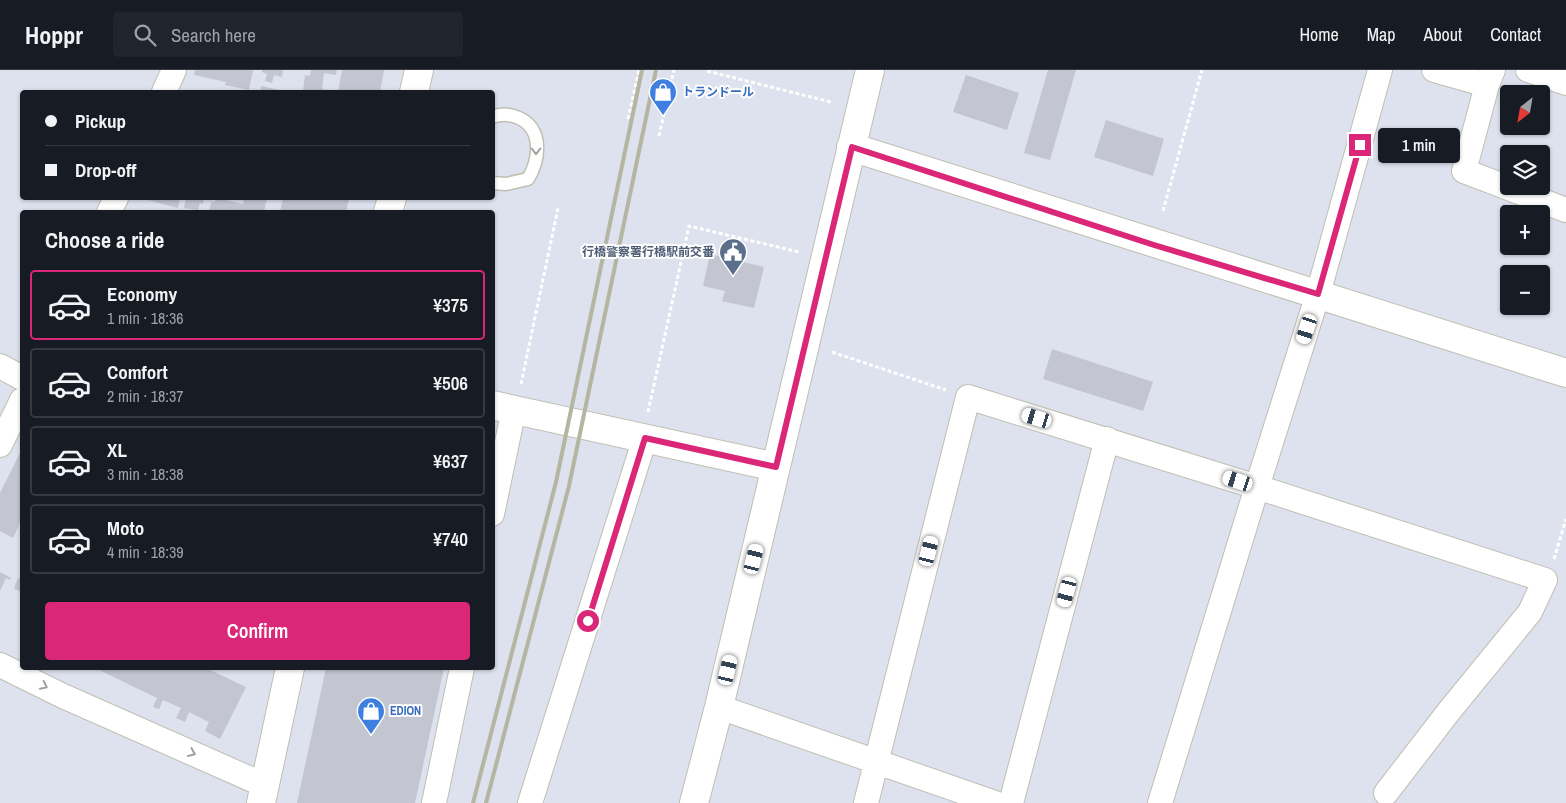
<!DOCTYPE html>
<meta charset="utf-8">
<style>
body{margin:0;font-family:"Archivo Narrow","Noto Sans JP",sans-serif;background:#20242c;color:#f1f3f6;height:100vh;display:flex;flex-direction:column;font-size:19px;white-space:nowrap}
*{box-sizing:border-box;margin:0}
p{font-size:16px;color:#9ea1a6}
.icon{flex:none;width:28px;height:28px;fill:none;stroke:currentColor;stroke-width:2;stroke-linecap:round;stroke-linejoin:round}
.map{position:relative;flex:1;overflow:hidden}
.drawer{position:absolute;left:20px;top:140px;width:475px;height:460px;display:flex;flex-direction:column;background:#171b24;border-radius:5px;box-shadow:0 1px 4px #0004}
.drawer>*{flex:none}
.guide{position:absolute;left:20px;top:20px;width:475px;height:110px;border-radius:5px;box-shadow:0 1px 4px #0004;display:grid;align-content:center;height:110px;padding:0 25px;background:#171b24}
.needle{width:32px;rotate:211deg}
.fabs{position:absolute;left:1500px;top:15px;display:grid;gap:10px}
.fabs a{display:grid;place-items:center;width:50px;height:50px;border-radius:5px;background:#171b24;box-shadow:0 1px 4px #0004;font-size:25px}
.end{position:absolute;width:22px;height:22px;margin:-11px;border:6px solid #db2777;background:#fff;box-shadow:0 0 0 2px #fff}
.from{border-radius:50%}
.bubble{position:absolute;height:35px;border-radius:5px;background:#171b24;box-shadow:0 1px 4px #0004;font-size:16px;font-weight:600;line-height:35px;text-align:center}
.car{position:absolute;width:15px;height:30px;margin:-15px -8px;border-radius:6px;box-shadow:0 0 4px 1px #0007;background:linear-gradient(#fff 24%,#345 0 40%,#fff 0 76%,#345 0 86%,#fff 0)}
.guide b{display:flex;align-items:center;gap:18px;height:48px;font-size:19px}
.guide b+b{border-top:1px solid #363941}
.guide i{width:12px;height:12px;background:#f1f3f6}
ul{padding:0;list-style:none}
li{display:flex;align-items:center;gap:15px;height:70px;margin:0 10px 8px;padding:0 15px;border:2px solid #363941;border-radius:5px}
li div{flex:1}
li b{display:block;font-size:19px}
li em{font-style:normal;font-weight:600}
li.on{border-color:#db2777}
li>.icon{width:45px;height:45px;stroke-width:1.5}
h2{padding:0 25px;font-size:22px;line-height:60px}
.cta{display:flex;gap:10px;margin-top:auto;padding:10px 25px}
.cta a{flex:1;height:58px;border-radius:5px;background:#db2777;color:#fff;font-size:20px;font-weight:600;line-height:58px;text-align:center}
header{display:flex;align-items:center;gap:30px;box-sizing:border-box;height:70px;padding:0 25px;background:#171b24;border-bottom:1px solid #363941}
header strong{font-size:24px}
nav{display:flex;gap:28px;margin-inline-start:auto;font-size:18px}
.search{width:350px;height:45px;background:#20242c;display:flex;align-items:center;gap:12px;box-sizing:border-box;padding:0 18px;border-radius:5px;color:#9ea1a6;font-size:19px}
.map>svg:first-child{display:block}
</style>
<header>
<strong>Hoppr</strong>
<div class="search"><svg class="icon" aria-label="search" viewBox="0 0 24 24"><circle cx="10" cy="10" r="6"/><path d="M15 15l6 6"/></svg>Search here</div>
<nav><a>Home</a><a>Map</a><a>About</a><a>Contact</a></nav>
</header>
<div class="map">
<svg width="1566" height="733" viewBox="0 0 1566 733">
<rect width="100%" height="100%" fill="#dee1ee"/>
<!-- building -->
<path fill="#c3c5d0" d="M195 0H253L249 20 225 15 226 12 194 5Z
M262 0H283L282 7 274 5 272 13 265 11 267 4 262 2Z
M311 0H337L336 5 324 3 322 19 336 22 303 21 305 5 310 6Z
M342 0H384L380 22H338Z
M1048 0H1076L1050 90 1024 83Z
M966 5 1019 23 1007 60 953 42Z
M261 16 288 22H260Z
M1106 50 1164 69 1153 106 1094 87Z
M140 128H180L178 138Z
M186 128H204L203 134 200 133 198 140 184 138Z
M216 128 243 134 244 128H267L264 142H209L211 132H215Z
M283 128H349L346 142H280Z
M710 184 764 197 754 238 722 231 725 221 703 216Z
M1052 279 1153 312 1143 341 1043 309Z
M22 379V448L13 468 0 461V423Z
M0 502 11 508 10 510 6 508 0 521Z
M18 508 22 510 20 521 14 519Z
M95 598H206L246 617 220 669 205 661 209 652 189 642 185 652 176 648 181 638 163 630 159 639 153 637 157 628Z
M326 598H444L415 733H297Z"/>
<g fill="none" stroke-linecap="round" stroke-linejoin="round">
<!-- lane casing -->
<g stroke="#bfbfb2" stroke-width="15">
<path id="lane" d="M492 47C502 43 510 44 519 48 543 59 540 89 528 109L506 114 492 113"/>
</g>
<!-- street casing -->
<g stroke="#bfbfb2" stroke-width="26">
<path id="street" d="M1434 0 1487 15
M1493 0 1487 15 1464 101 1566 140
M1528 0 1566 13
M164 22 174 0
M109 142 116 128
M0 296 22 308
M0 375 22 330
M492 444 514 339
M0 595 63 626 264 715
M719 637 995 733
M434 733 462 598
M530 733 645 368
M866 733 968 327 1257 417 1545 510 1530 542 1450 640 1386 723
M1011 733 1107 369
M1160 733 1257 417 1318 224 1380 0"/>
</g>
<!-- secondary casing -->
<g stroke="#bfbfb2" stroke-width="30">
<path id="secondary" d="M414 22 419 0
M851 77C1089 154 1328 227 1566 303
M388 142 392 128
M492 335 776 397
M261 733 290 598
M694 733 719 637 870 0"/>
</g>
<!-- path -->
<path stroke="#fff" stroke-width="3" stroke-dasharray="4 2.5" stroke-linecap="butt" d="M707 1 831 32
M628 49 639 0
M659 66 674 0
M1163 141 1202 0
M832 282 946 320
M521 314 558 138
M648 342 689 156 799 182
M1554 489 1566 449"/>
<!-- lane -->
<use href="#lane" stroke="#fff" stroke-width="12"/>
<!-- street -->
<use href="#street" stroke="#fff" stroke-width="24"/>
<!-- secondary -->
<use href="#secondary" stroke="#fff" stroke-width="28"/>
<!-- rail -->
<path stroke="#b4b6a1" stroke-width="4" d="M473 733 556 412 642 0
M486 733 569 416 656 0"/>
</g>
<!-- one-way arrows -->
<defs><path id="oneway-chevron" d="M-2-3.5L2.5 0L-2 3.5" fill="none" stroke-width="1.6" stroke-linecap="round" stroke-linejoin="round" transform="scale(1.25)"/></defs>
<g stroke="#a0a0a0">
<use href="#oneway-chevron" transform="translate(536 81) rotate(90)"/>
<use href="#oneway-chevron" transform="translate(44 616) rotate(26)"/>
<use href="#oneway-chevron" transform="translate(192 683) rotate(24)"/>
</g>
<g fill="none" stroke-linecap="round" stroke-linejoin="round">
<!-- route -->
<path stroke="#db2777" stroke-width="6" d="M588 551 645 368 776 397 852 77 1154 175 1318 224 1360 75"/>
</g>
<!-- icons -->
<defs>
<g id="shop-pin" transform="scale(1.4375)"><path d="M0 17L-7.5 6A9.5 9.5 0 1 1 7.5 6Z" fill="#3f7fe0" stroke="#fff"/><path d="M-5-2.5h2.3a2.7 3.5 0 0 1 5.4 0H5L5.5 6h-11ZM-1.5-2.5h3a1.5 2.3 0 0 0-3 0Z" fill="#fff"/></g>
<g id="civic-pin" transform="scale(1.4375)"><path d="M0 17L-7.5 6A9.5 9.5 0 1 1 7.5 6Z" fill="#5c6f8a" stroke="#fff"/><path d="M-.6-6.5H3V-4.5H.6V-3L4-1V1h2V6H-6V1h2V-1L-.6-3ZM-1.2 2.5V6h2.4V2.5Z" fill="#fff"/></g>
</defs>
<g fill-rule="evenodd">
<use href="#shop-pin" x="663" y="22"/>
<use href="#civic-pin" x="733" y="182"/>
<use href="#shop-pin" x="371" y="641"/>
</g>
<g text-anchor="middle" stroke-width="4" stroke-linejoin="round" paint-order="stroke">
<!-- shop labels -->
<g font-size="12" font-weight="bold" fill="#366cbe" stroke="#fff" text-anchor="start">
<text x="682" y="26">トランドール</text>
<text x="390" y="645">EDION</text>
</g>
<!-- service labels -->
<g font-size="12" font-weight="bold" fill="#4e5e75" stroke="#fff" text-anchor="end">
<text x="714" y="186">行橋警察署行橋駅前交番</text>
</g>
</g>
</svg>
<div class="fabs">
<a><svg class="needle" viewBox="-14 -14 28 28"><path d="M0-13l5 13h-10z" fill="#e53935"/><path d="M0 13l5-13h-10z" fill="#9ea1a6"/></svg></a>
<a><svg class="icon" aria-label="layers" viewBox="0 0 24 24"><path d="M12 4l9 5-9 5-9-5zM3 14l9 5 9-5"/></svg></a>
<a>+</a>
<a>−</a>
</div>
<i class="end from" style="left:588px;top:551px"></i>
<i class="end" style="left:1360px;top:75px"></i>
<div class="bubble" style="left:1378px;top:58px;width:82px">1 min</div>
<i class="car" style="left:1307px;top:259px;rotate:198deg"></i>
<i class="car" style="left:1037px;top:348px;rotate:287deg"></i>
<i class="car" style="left:1238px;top:411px;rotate:288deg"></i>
<i class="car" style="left:929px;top:481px;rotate:14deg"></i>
<i class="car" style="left:754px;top:489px;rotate:14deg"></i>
<i class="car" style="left:1067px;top:522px;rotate:195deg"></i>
<i class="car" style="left:728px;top:600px;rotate:13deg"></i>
<div class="guide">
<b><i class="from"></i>Pickup</b>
<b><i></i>Drop-off</b>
</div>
<section class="drawer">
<h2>Choose a ride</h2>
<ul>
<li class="on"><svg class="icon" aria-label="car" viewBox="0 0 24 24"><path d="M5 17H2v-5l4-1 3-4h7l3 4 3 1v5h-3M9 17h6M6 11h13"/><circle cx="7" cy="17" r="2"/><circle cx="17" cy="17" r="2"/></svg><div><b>Economy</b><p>1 min · 18:36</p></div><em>¥375</em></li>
<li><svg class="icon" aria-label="car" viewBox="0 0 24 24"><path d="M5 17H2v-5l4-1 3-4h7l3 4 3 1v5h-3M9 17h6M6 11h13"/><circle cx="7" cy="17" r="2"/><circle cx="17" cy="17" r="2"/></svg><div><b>Comfort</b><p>2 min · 18:37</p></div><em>¥506</em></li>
<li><svg class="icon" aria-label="car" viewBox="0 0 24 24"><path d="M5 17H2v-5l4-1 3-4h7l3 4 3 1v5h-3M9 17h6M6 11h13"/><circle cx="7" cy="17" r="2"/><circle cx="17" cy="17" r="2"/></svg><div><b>XL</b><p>3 min · 18:38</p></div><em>¥637</em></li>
<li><svg class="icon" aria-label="car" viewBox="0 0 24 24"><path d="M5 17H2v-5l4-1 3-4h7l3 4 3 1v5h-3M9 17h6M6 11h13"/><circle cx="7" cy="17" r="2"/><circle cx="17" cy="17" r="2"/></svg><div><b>Moto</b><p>4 min · 18:39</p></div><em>¥740</em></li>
</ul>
<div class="cta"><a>Confirm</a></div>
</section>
</div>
